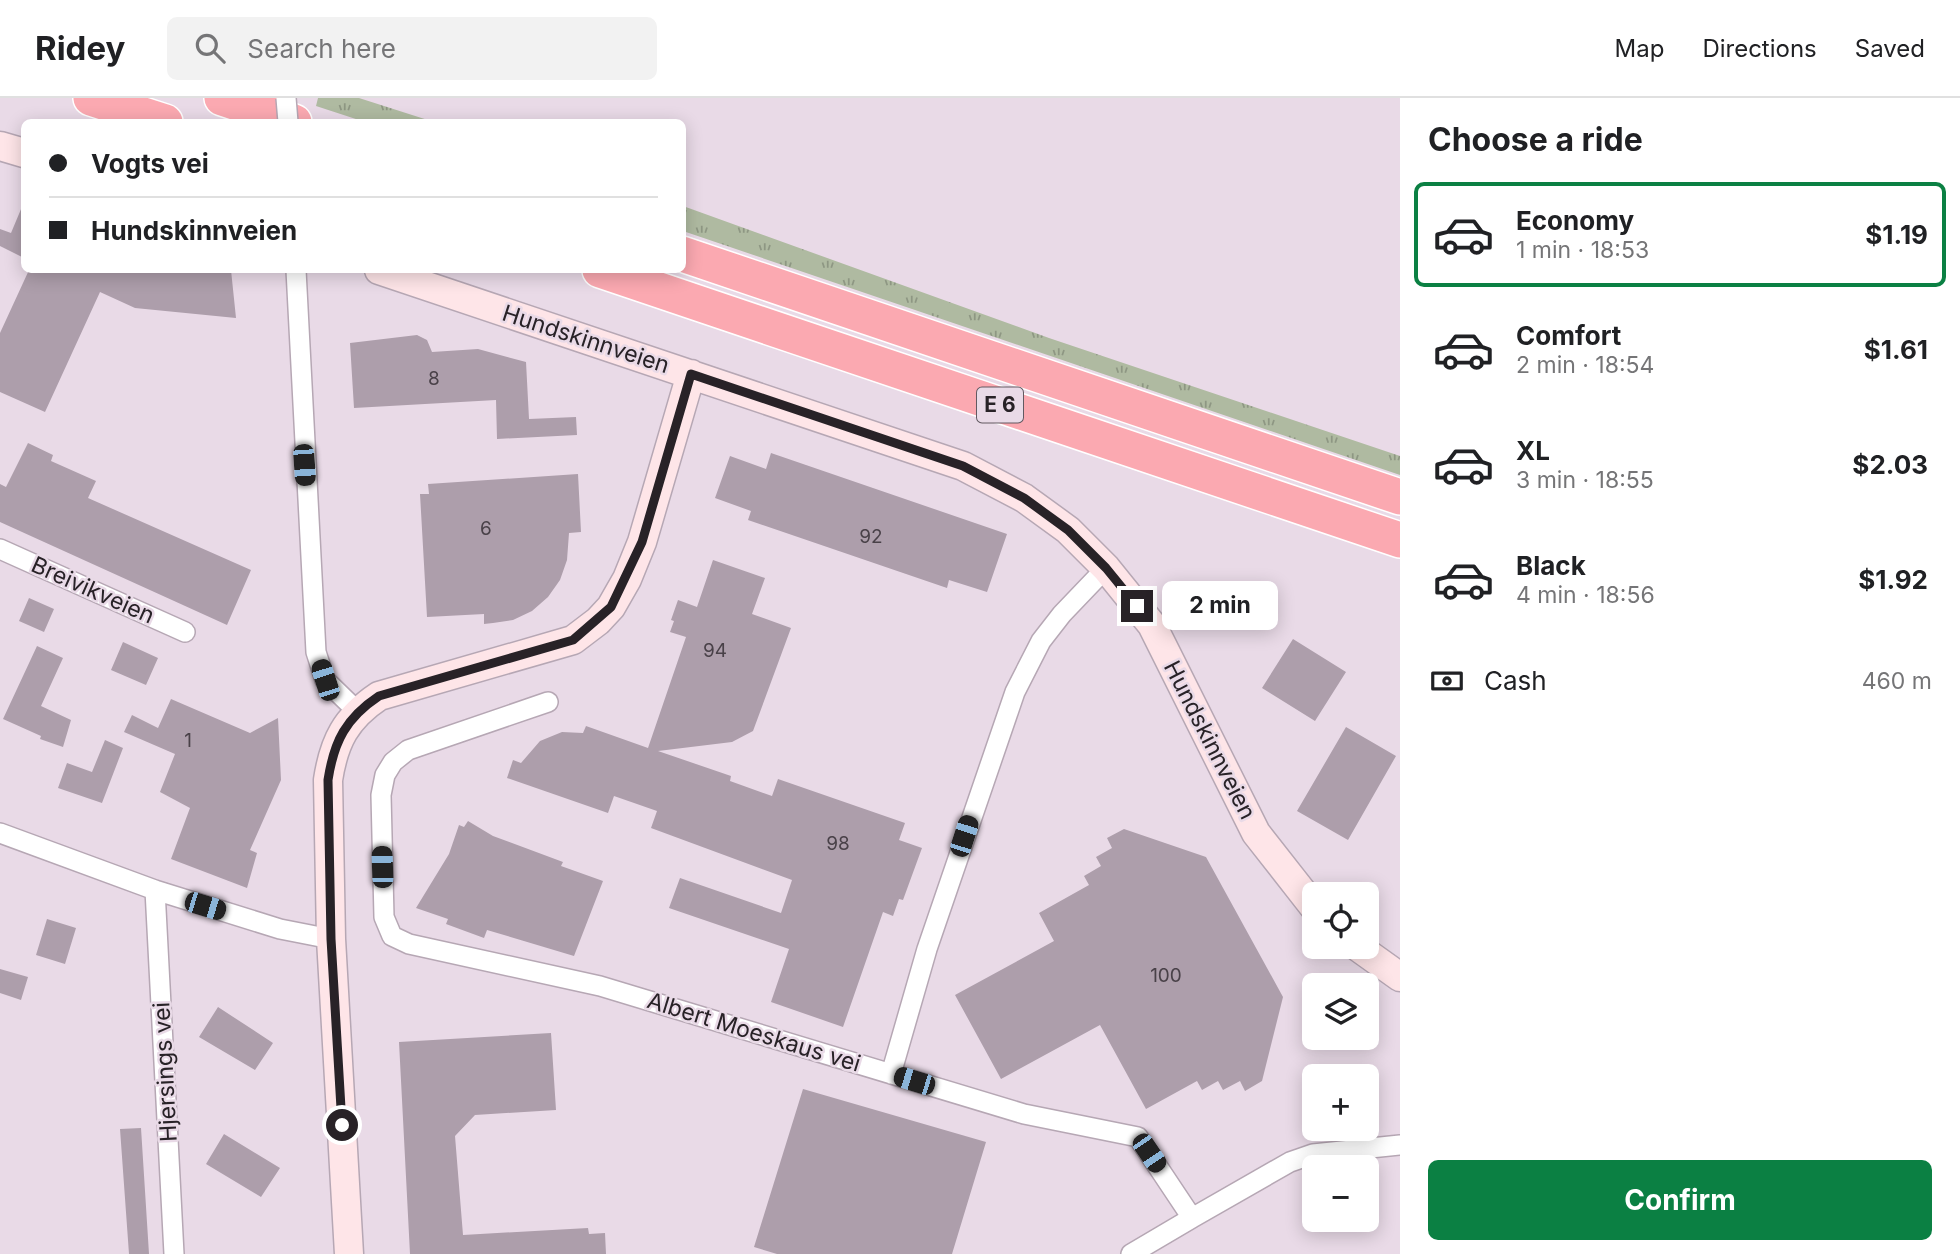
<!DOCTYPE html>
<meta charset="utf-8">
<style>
body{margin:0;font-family:Inter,sans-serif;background:#f2f2f2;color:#202124;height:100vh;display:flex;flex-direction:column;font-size:26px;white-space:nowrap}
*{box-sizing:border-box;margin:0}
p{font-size:23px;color:#757577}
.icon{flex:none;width:38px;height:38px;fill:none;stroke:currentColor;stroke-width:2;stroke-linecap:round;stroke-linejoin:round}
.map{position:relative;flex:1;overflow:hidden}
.details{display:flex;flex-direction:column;background:#fff;width:560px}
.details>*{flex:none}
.hud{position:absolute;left:21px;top:21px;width:665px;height:154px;border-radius:10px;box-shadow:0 4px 18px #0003;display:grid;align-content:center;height:154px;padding:0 28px;background:#fff}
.buttons{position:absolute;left:1302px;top:784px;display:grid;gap:14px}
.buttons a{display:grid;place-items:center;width:77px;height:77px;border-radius:10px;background:#fff;box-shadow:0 4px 18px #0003;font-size:35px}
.end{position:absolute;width:32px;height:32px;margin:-16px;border:9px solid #282227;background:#fff;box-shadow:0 0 0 4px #fff}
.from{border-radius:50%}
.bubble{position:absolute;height:49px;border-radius:10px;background:#fff;box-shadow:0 4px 18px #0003;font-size:23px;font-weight:700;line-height:49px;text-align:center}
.car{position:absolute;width:21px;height:42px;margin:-21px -10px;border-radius:9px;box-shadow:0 0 5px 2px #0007;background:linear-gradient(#222 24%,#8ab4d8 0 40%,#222 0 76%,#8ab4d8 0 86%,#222 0)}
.hud b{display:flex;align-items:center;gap:24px;height:66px;font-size:26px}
.hud b+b{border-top:2px solid #e0e0e0}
.hud i{width:18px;height:18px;background:#202124}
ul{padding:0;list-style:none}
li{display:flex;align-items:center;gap:21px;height:105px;margin:0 14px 10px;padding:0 14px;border:4px solid transparent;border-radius:10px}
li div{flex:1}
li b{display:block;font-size:26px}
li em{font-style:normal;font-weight:700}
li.current{border-color:#0b8043}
li>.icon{width:63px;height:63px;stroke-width:1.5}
h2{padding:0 28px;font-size:32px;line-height:84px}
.pay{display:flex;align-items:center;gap:18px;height:77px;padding:0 28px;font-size:26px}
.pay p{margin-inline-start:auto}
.cta{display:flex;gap:14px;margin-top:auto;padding:14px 28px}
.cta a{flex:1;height:80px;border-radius:10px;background:#0b8043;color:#fff;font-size:28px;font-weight:700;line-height:80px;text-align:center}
header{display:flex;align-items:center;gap:42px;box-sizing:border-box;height:98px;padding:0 35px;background:#fff;border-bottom:2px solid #e0e0e0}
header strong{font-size:33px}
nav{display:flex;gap:38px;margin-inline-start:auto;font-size:24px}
.search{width:490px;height:63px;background:#f2f2f2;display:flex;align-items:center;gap:18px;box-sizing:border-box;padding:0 24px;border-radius:10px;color:#757577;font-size:26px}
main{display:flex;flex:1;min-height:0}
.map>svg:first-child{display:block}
</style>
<header>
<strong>Ridey</strong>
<div class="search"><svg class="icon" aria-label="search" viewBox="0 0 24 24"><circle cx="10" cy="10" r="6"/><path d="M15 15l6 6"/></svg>Search here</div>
<nav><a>Map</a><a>Directions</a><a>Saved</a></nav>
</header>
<main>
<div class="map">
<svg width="1400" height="1156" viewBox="0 0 1400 1156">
<defs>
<pattern id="grass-tufts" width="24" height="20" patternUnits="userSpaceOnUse" patternTransform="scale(1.75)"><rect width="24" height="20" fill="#afbaa1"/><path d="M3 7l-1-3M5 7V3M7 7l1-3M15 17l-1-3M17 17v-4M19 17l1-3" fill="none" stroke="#8e9783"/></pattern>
</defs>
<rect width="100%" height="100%" fill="#e9dae7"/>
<!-- grass -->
<path fill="url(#grass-tufts)" d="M318 0H359L434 24H365L316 8Z
M683 108 1049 240 1400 358V377L683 133Z"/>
<!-- building -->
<path fill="#ad9eab" d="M24 104V160L0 148V131L11 135Z
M29 172H231L236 220 135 210 100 194 45 314 0 294V235Z
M417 237 427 242 432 254 478 251 526 264 529 321 576 319 577 337 497 341 496 302 354 310 350 245Z
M28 345 53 357 51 363 96 383 88 400 251 472 227 527 0 424V386L6 389Z
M771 355 1007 436 987 494 949 482 947 490 748 422 751 413 715 400 730 358 766 371Z
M578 376 581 434 569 435 567 462 560 482 548 499 532 513 513 522 493 525 484 526V516L427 519 420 396H429L428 386Z
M713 462 765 480 752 516 791 530 753 633 732 644 658 653 731 678 730 683 772 698 778 681 905 725 899 742 922 750 903 802 899 801 893 818 883 814 843 929 771 904 789 851 669 810 680 780 781 815 792 782 651 730 657 713 614 698 608 715 507 680 513 662 521 665 540 643 562 634 583 635 586 628 648 650 686 539 670 534 674 523 671 522 678 502 697 509Z
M29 500 54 511 44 534 19 523Z
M1293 541 1346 574 1315 623 1262 590Z
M123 544 158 560 146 587 111 572Z
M37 548 63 560 41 608 71 622 63 649 40 641 41 638 3 621Z
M171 601 250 635 278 620 281 682 250 752 257 755 247 790 171 761 190 710 160 694 175 656 124 634 132 617 158 630Z
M1346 629 1396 658 1348 742 1297 713Z
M105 642 123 650 102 705 58 690 67 665 92 674Z
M468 723 493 738 563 764 561 768 603 783 574 858 487 832 484 840 446 826 448 821 416 810 449 756 459 727 464 729Z
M1124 731 1206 759 1283 899 1262 983 1245 993 1240 983 1223 992 1218 983 1202 992 1197 983 1146 1011 1100 927 1001 981 955 897 1054 843 1039 815 1089 787 1084 778 1101 768 1096 759 1112 750 1107 740Z
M47 821 76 830 65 866 36 857Z
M0 871 28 879 21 902 0 895Z
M218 909 273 945 255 972 199 939Z
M551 935 556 1012 475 1017 455 1038 463 1137 588 1130 589 1136 605 1135 606 1156H410L399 944Z
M803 991 986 1044 952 1156H777L754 1149Z
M141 1030 149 1156H129L120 1031Z
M224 1036 280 1070 261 1099 206 1066Z"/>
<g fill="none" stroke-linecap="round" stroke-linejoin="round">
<!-- street casing -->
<g stroke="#b6a7b4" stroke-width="22">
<path id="street" d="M296 172 316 554 325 582 357 613
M0 451 185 534
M548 604 408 652 393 664 385 677 381 697 384 819 392 838 409 846 600 888 1024 1016 1138 1039 1192 1120 1290 1064 1313 1056 1400 1047
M0 735 155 792 280 831 331 841
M155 792 174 1156
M891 976 927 851 1015 594 1041 543 1062 516 1106 470
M1131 1156 1192 1120"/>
</g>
<!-- secondary casing -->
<g stroke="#b6a7b4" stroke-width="31">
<path id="secondary" d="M0 48 24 55
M379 172 963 368 1024 400 1068 432 1106 470 1152 527 1256 735 1314 809
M1358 849 1400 879
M349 1156 331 841 328 682C334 643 346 620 379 598L573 542 598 523 611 509 627 481 642 444 691 276"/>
</g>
<!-- highway casing -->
<g stroke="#fff" stroke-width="38">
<path id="highway" d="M91 0 165 24
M222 0 294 24
M682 156 1400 399
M600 172 1400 442"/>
</g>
<!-- street -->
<use href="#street" stroke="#fff" stroke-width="19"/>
<!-- secondary -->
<use href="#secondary" stroke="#fee5e8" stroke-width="28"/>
<!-- highway -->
<use href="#highway" stroke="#fba9b1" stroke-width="35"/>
<!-- street-bridge casing -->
<g stroke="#b6a7b4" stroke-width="22" stroke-linecap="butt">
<path id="street-bridge" d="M286 0 288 24"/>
</g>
<!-- street-bridge -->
<use href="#street-bridge" stroke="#fff" stroke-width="19"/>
</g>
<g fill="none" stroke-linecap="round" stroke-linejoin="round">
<!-- route -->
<path stroke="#282227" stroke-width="9" d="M342 1027 331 841 328 682C334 643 346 620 379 598L573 542 611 509 642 444 691 276 963 368 1024 400 1068 432 1106 470 1137 508"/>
</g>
<g text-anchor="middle" stroke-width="5" stroke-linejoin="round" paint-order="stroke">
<!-- number labels -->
<g font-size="19" fill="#494148">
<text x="434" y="287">8</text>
<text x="486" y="437">6</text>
<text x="871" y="445">92</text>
<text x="715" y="559">94</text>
<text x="188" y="649">1</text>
<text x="838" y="752">98</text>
<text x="1166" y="884">100</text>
</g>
<!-- shield labels -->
<rect fill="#e9dae7" stroke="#625961" stroke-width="2" x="977" y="289.5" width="46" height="35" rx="5"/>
<g font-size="21" font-weight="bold" fill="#282227">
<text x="1000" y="314">E 6</text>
</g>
<!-- street labels -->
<g font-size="23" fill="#282227" stroke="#e9dae7">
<text transform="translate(586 241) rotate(18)" y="8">Hundskinnveien</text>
<text transform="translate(93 492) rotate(24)" y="8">Breivikveien</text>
<text transform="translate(1210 642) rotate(63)" y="8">Hundskinnveien</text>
<text transform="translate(754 934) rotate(17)" y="8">Albert Moeskaus vei</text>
<text transform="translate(165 974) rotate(-93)" y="8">Hjersings vei</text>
</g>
</g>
</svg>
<div class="buttons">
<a><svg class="icon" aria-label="locate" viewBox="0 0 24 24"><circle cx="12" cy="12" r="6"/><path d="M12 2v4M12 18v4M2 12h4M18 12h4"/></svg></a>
<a><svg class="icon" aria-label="layers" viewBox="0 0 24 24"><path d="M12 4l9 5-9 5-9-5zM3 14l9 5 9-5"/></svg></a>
<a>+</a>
<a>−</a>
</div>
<i class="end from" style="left:342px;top:1027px"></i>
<i class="end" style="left:1137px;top:508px"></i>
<div class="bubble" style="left:1162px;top:483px;width:116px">2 min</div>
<i class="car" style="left:304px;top:367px;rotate:176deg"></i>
<i class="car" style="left:325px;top:582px;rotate:342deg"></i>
<i class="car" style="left:964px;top:738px;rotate:18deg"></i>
<i class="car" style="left:382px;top:769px;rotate:358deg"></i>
<i class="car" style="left:205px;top:808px;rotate:107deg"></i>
<i class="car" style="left:914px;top:983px;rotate:287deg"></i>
<i class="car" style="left:1149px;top:1055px;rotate:146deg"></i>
<div class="hud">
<b><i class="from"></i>Vogts vei</b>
<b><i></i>Hundskinnveien</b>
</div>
</div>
<section class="details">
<h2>Choose a ride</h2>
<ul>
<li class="current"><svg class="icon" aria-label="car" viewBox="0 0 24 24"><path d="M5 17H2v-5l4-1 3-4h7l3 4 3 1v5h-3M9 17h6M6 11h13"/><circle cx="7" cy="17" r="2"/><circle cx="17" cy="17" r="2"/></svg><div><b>Economy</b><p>1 min · 18:53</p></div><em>$1.19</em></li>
<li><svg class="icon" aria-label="car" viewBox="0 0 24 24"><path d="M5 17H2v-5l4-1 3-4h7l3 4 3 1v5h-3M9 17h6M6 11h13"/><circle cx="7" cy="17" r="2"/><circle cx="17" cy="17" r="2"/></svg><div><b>Comfort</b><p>2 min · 18:54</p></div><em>$1.61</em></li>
<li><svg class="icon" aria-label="car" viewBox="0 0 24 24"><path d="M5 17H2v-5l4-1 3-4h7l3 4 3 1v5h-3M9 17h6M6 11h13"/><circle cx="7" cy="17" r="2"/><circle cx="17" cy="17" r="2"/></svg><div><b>XL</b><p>3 min · 18:55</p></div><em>$2.03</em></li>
<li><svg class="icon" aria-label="car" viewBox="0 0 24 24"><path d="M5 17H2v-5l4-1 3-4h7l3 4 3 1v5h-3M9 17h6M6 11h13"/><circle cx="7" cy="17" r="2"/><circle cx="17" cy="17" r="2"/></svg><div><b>Black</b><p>4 min · 18:56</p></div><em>$1.92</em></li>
</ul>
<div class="pay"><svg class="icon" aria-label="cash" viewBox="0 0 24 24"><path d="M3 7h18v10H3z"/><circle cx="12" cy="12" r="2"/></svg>Cash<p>460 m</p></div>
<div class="cta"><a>Confirm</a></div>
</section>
</main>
